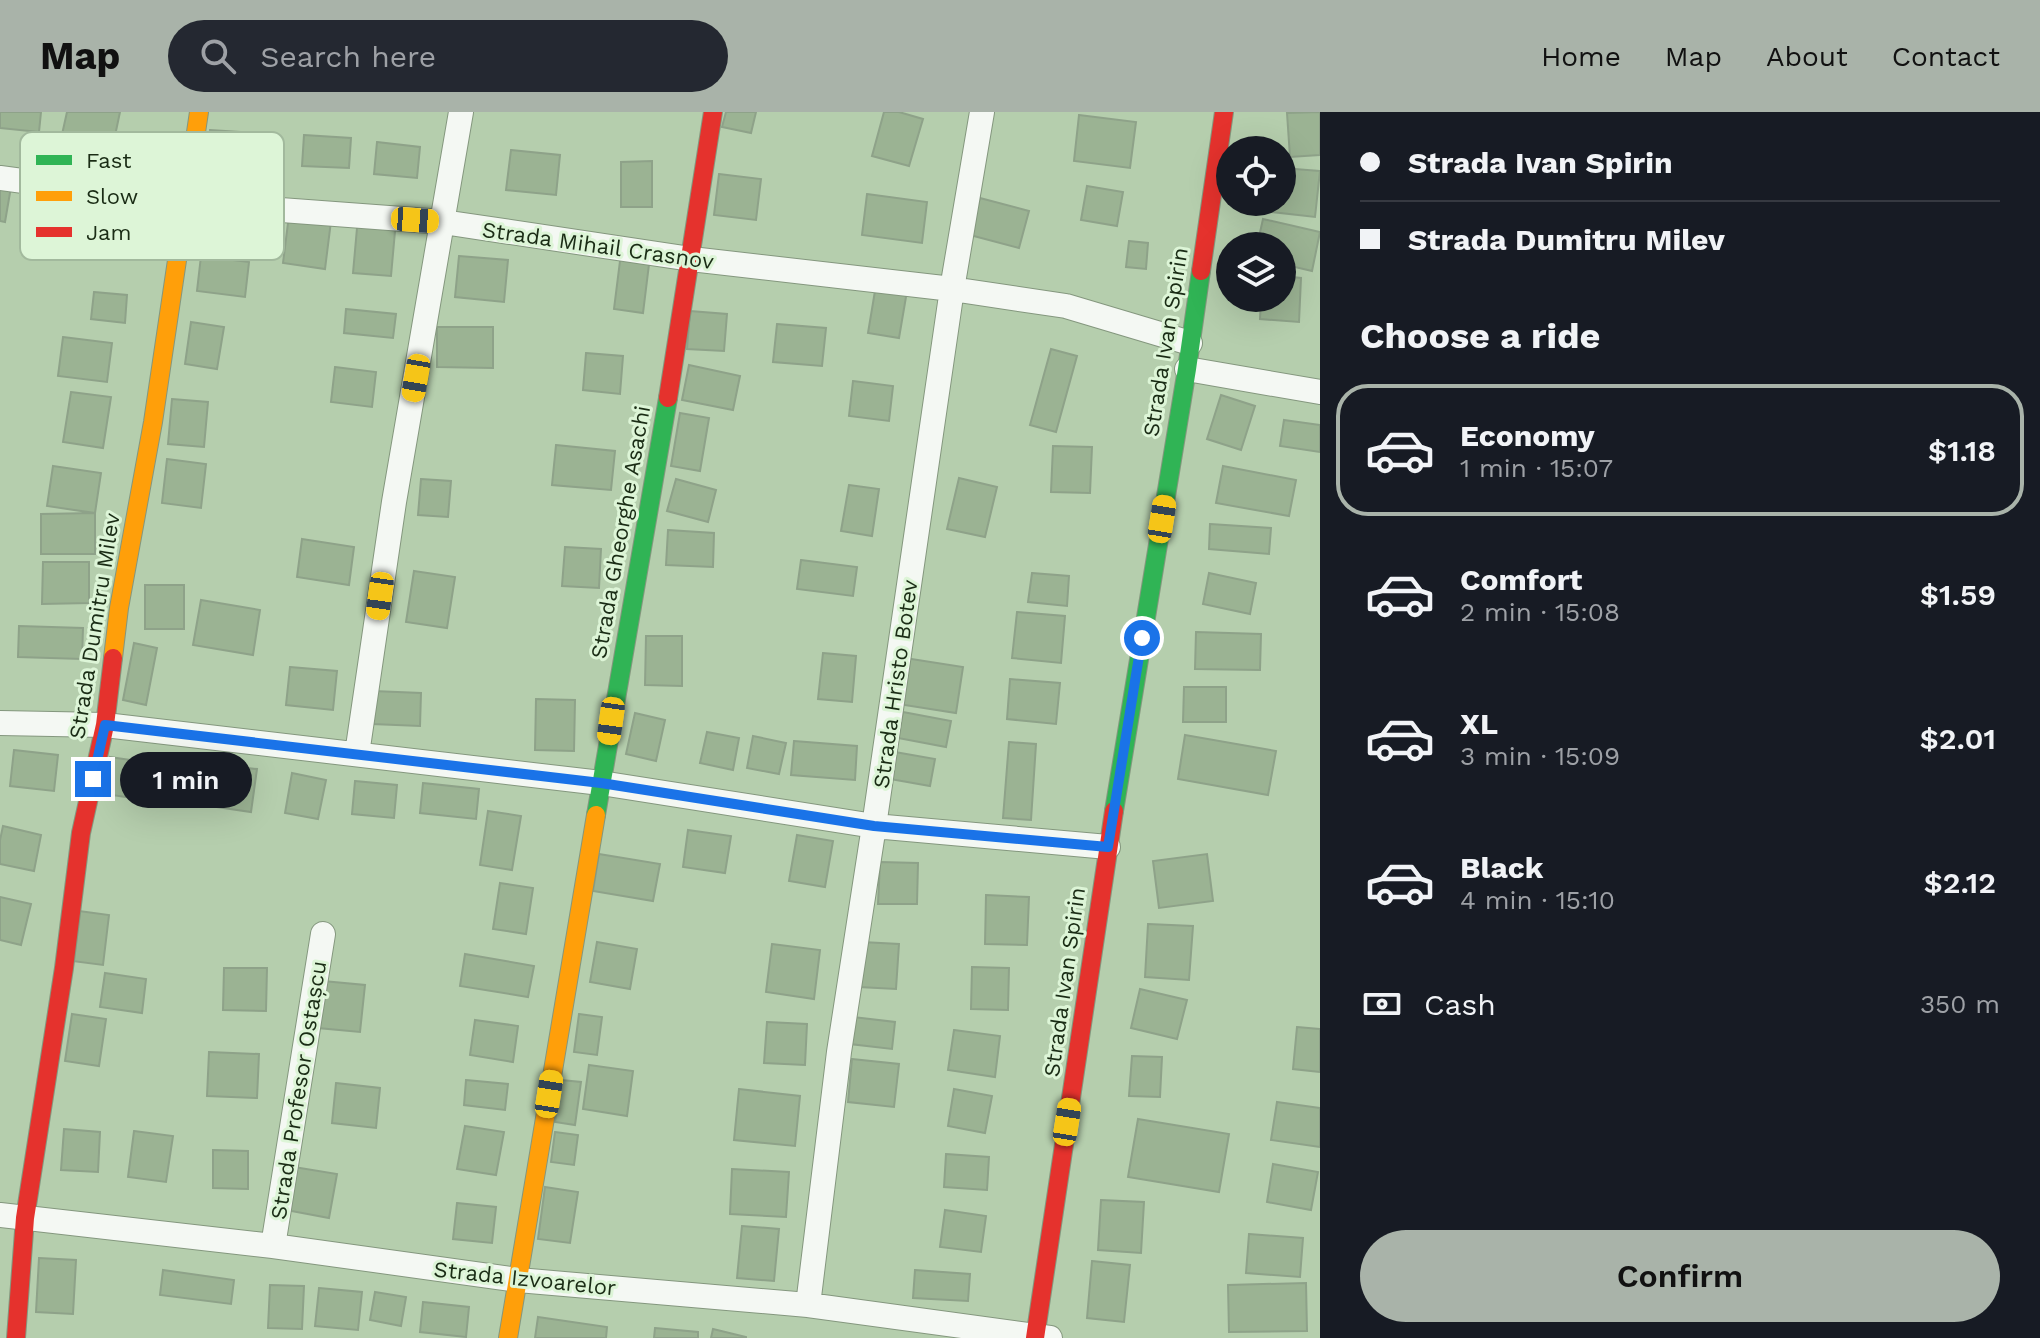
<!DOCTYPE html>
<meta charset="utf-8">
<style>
body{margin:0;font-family:"Work Sans",sans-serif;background:#242831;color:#f1f3f6;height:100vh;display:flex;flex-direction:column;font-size:30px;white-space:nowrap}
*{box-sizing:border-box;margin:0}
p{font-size:26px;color:#9ea1a6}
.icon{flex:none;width:44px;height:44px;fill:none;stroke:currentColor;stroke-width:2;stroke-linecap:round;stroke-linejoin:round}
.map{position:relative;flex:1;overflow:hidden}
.panel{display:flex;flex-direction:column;background:#171b24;width:720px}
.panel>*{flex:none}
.guide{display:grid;align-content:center;height:176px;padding:0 40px;background:#171b24}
.tools{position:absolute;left:1216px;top:24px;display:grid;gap:16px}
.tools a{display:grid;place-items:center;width:80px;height:80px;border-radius:50%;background:#171b24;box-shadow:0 8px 32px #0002;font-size:40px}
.end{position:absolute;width:36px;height:36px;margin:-18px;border:10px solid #1a73e8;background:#fff;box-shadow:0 0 0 4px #fff}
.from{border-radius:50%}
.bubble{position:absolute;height:56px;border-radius:28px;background:#171b24;box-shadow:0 8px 32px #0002;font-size:26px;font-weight:600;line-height:56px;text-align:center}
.car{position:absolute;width:24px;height:48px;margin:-24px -12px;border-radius:10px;box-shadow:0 0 6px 2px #0007;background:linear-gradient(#f5c518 24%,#345 0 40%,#f5c518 0 76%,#345 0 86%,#f5c518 0)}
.guide b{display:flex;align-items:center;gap:28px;height:76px;font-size:30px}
.guide b+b{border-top:2px solid #363941}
.guide i{width:20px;height:20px;background:#f1f3f6}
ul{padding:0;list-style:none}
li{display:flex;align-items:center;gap:24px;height:132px;margin:0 16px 12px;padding:0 24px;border:4px solid transparent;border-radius:32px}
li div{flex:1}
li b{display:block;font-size:30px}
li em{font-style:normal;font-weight:600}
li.on{border-color:#a9b3a9}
li>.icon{width:72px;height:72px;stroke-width:1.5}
h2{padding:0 40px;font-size:36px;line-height:96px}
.pay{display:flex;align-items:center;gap:20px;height:88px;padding:0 40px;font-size:30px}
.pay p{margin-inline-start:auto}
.button{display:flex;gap:16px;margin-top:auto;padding:16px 40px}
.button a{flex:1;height:92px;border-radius:48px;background:#a9b3a9;color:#111;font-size:32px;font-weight:600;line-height:92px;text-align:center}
header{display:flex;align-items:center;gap:48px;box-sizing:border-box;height:112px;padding:0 40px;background:#a9b3a9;color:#111}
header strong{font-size:38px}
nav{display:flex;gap:44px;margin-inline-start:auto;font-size:28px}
.search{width:560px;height:72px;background:#242831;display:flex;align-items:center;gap:20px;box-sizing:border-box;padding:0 28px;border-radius:44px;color:#9ea1a6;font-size:30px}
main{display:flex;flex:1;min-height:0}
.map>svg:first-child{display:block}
</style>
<header>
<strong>Map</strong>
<div class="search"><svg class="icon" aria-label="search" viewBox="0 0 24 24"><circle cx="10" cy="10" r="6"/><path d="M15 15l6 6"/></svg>Search here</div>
<nav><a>Home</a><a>Map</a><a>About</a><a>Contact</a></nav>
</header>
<main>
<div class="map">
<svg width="1320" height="1226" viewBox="0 0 1320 1226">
<rect width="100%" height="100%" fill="#b5cead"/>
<!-- building -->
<path fill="#9bb393" stroke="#8ea289" stroke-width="2" d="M0 0H41L39 20 0 16Z
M67 0H120L112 38 61 27Z
M726 0H756L751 21 722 15Z
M884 0H899L923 7 909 54 872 44Z
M1320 0V43L1290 45 1287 1Z
M1079 3 1136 10 1130 56 1074 49Z
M210 18 257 21 255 54 209 52Z
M304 23 351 26 349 56 302 54Z
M377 30 420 35 417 66 374 62Z
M511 38 560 43 556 83 506 78Z
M652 49V95H621V50Z
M1282 56 1320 59 1315 105 1272 100 1273 90H1282Z
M719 62 761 67 756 108 714 103Z
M0 67 12 69 5 110 0 109Z
M1087 74 1123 80 1117 114 1081 108Z
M867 82 927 90 922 131 862 123Z
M980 86 1029 99 1019 136 970 123Z
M289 103 331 109 325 157 283 151Z
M358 105 396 108 391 164 353 161Z
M1263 107 1320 120 1312 159 1282 152V134H1257Z
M1129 129 1148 131 1146 157 1126 155Z
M622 133 651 136 643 201 614 197Z
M201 144 249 150 245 185 197 179Z
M459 144 508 148 504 190 455 185Z
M1282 164 1301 166 1299 210 1260 207 1261 186H1282Z
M876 173 907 179 899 226 868 221Z
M94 180 127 183 125 211 91 207Z
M346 197 396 202 393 226 344 221Z
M690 199 727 202 724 239 687 237Z
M191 210 224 215 217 257 185 252Z
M777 212 826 216 822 254 773 250Z
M437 215H493V256L437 255Z
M63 225 112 231 107 270 58 264Z
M1051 237 1077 244 1056 320 1030 313Z
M586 241 623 244 620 282 583 278Z
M689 253 740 264 733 298 682 288Z
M335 255 376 260 372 295 331 290Z
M853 269 893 274 889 309 849 304Z
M71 280 111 285 103 336 63 330Z
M1221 283 1255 294 1241 338 1207 327Z
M172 287 208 290 204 335 168 332Z
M680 301 709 306 700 359 671 354Z
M1284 308 1320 313V340L1280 334Z
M556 333 615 339 611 378 552 373Z
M1053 334 1092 335 1090 381 1051 380Z
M167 347 206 352 201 396 162 391Z
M53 354 101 361 95 401 47 394Z
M1223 354 1296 368 1289 404 1216 391Z
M959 366 997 375 985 425 947 417Z
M421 367 451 369 448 405 418 403Z
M676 367 716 378 708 410 667 399Z
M849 373 879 377 872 424 841 419Z
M95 401V442H41V402Z
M1210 412 1271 416 1269 442 1209 437Z
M668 418 714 421 713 455 666 453Z
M302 427 354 435 349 473 297 465Z
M565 435 601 437 599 476 562 474Z
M801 448 857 455 853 484 797 477Z
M43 450H89V491L42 492Z
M414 459 455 465 447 516 406 510Z
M1032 461 1069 464 1067 494 1028 490Z
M1209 461 1256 471 1250 502 1203 492Z
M145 473H184V517H145Z
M201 488 260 498 253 543 193 533Z
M1017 500 1065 504 1061 551 1012 546Z
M19 514 83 516 82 547 18 545Z
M1196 520 1261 522 1260 558 1195 557Z
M646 524H682V574L645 573Z
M134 531 157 536 146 593 123 588Z
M823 541 856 544 852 590 818 587Z
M905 546 963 555 956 601 898 592Z
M290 555 337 559 333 598 286 593Z
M1010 567 1060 571 1056 612 1007 607Z
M1184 575H1226V610H1183Z
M373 579 421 581 420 614 372 612Z
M536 587 575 588 574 639 535 638Z
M903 600 951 609 946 635 898 626Z
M635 601 665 608 656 649 626 642Z
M707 620 739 626 733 658 700 651Z
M1185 623 1276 639 1268 683 1178 667Z
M753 624 786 631 779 662 747 656Z
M794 629 857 634 855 668 791 663Z
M1009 630 1036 632 1031 708 1003 706Z
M14 638 58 643 54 679 10 674Z
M895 640 935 647 930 674 890 667Z
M110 645 158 652 153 689 105 682Z
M222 653 257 657 251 700 216 695Z
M292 661 326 668 318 707 285 701Z
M355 669 397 673 394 706 352 702Z
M423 671 479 677 476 707 420 701Z
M488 699 521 704 512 758 480 753Z
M3 714 41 723 34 759 0 752V728Z
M688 718 731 724 725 761 683 755Z
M797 723 833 729 825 775 789 769Z
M599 742 660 752 653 789 593 779Z
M1207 742 1213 789 1159 796 1153 749Z
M880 750 918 751 917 792H878Z
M500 771 533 776 526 822 493 817Z
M986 783 1029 785 1027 833 985 832Z
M0 785 31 792 21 833 0 828Z
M79 799 109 803 103 853 72 849Z
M1148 812 1193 814 1189 868 1145 865Z
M597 830 637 837 630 877 590 870Z
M862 830 899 832 896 877 859 875Z
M772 832 820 838 814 887 766 880Z
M465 842 534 854 528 885 460 874Z
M972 855 1009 856 1008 898 971 897Z
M224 856H267L266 899 223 898Z
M105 861 146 867 142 901 100 895Z
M323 869 365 873 360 920 318 916Z
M1140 877 1187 888 1177 927 1131 916Z
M72 902 106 907 99 954 65 949Z
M579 902 602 905 597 943 574 940Z
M853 905 895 910 892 937 850 932Z
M475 908 518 914 513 950 470 943Z
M767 910 807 912 805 953 764 951Z
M1297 915 1320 917V960L1293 957Z
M954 918 1000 924 995 965 948 958Z
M209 940 259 942 257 986 207 984Z
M1132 944 1162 945 1160 985 1129 984Z
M852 947 899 952 894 995 848 990Z
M589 953 633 959 627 1004 583 997Z
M466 968 508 972 505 998 464 993Z
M561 968 581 970 575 1013 555 1010Z
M336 971 380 976 376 1016 332 1011Z
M739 977 800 984 795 1034 734 1028Z
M954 977 992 984 985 1021 948 1014Z
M1277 990 1320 996V1035L1271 1028Z
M1138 1007 1229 1022 1219 1080 1128 1065Z
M465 1014 504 1020 496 1063 457 1057Z
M64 1017 100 1020 98 1060 61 1058Z
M134 1019 173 1024 166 1070 128 1065Z
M555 1020 578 1023 574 1053 551 1050Z
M213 1038 248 1039V1077L213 1076Z
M946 1042 989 1045 987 1078 944 1075Z
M1273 1052 1318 1060 1311 1098 1267 1090Z
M294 1055 337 1062 329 1106 286 1098Z
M732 1057 789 1060 786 1105 730 1102Z
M545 1075 578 1080 570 1131 538 1127Z
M1101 1088 1144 1090 1141 1141 1098 1138Z
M457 1091 496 1095 492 1131 453 1127Z
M945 1098 986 1104 981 1140 940 1135Z
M742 1114 779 1117 774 1169 737 1166Z
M1249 1122 1303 1126 1300 1165 1246 1161Z
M39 1146 76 1148 73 1202 36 1200Z
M1092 1149 1130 1153 1124 1210 1087 1206Z
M163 1158 234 1168 231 1192 160 1183Z
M915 1158 970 1162 968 1189 913 1186Z
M1306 1171 1307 1219 1229 1220 1228 1173Z
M270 1173 304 1174 302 1217 268 1216Z
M319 1176 362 1180 358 1218 315 1214Z
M375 1180 406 1185 401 1214 370 1208Z
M423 1190 469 1195 466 1225 420 1220Z
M538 1205 607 1215 606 1226H535Z
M655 1216 698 1220V1226H654Z
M713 1217 746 1225V1226H711Z"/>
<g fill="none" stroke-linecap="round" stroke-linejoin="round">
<!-- street casing -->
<g stroke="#84977e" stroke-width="26">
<path id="street" d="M0 66 185 91 443 110 691 147 952 177 1066 194 1190 231
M1187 257 1320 280
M0 611 105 613 601 671 874 714 1108 735
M357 642 394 390 461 0
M0 1103 273 1134 518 1168 808 1193 1050 1226
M273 1134 323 822
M808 1193 839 940 874 714 952 177 982 0"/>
</g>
<!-- fast casing -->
<g stroke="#84977e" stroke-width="20">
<path id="fast" d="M1114 699 1187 257 1201 159
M596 703 668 286"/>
</g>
<!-- slow casing -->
<g stroke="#84977e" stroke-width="20">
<path id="slow" d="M113 546 119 496 153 310 199 0
M508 1226 596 703"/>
</g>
<!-- jam casing -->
<g stroke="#84977e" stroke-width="20">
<path id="jam" d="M1201 159 1224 0
M668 286 713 0
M16 1226 25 1106 64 856 81 721 105 613 113 546
M1035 1226 1114 699"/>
</g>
<!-- street -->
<use href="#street" stroke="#f4f8f3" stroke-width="24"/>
<!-- fast -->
<use href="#fast" stroke="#30b455" stroke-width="18"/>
<!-- slow -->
<use href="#slow" stroke="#ff9f0a" stroke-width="18"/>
<!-- jam -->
<use href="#jam" stroke="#e5322d" stroke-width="18"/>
</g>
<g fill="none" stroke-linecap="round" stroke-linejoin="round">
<!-- route -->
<path stroke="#1a73e8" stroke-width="10" d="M93 667 105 613 601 671 874 714 1108 735 1142 526"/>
</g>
<g text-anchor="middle" stroke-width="6" stroke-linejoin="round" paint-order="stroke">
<!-- street labels -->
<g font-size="22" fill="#1a2c15" stroke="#ddf5d7">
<text transform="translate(598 133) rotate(8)" y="8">Strada Mihail Crasnov</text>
<text transform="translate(1165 230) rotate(-81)" y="8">Strada Ivan Spirin</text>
<text transform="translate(620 420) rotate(-80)" y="8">Strada Gheorghe Asachi</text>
<text transform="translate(94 514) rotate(-81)" y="8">Strada Dumitru Milev</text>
<text transform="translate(895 572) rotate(-82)" y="8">Strada Hristo Botev</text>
<text transform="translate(1064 870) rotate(-82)" y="8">Strada Ivan Spirin</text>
<text transform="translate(298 978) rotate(-81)" y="8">Strada Profesor Ostașcu</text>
<text transform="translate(525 1166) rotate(6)" y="8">Strada Izvoarelor</text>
</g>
</g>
<!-- legend -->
<rect x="20" y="20" width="264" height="128" rx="12" fill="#ddf5d7" stroke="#a2b99d" stroke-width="2"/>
<rect x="36" y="43" width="36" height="10" fill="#30b455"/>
<rect x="36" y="79" width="36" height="10" fill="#ff9f0a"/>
<rect x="36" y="115" width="36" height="10" fill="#e5322d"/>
<g font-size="22" fill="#1a2c15">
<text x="86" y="56">Fast</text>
<text x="86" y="92">Slow</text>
<text x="86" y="128">Jam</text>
</g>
</svg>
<div class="tools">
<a><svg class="icon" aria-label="locate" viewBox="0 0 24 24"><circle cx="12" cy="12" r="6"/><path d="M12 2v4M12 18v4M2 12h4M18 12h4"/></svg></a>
<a><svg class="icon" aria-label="layers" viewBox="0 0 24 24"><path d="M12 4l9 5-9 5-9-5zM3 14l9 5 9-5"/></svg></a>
</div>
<i class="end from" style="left:1142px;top:526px"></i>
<i class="end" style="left:93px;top:667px"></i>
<div class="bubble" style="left:120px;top:640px;width:132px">1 min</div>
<i class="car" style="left:415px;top:108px;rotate:94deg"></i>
<i class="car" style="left:416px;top:266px;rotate:190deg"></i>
<i class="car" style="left:1162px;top:407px;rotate:9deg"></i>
<i class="car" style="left:380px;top:484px;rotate:188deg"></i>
<i class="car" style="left:611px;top:609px;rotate:188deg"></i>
<i class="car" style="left:549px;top:982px;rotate:9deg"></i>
<i class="car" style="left:1067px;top:1010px;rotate:9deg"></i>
</div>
<section class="panel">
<div class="guide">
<b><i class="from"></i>Strada Ivan Spirin</b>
<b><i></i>Strada Dumitru Milev</b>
</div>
<h2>Choose a ride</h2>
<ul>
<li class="on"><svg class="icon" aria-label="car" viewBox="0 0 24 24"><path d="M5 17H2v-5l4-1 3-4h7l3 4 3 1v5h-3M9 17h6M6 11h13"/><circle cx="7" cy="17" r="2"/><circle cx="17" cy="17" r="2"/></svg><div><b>Economy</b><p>1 min · 15:07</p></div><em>$1.18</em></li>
<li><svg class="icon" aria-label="car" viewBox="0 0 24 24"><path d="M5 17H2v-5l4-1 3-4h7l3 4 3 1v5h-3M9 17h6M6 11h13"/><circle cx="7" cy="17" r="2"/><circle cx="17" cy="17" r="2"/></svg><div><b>Comfort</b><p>2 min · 15:08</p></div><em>$1.59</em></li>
<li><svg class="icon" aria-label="car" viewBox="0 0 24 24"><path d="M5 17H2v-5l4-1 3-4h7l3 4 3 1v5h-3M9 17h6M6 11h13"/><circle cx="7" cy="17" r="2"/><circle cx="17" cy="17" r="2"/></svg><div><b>XL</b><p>3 min · 15:09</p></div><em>$2.01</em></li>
<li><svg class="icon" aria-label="car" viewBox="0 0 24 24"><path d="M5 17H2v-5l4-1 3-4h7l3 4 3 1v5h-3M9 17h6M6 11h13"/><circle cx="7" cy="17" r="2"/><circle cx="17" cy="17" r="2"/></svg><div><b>Black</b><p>4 min · 15:10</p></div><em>$2.12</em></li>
</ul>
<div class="pay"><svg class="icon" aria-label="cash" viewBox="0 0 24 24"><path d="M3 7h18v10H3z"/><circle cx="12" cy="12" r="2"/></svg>Cash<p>350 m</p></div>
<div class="button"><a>Confirm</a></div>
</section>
</main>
